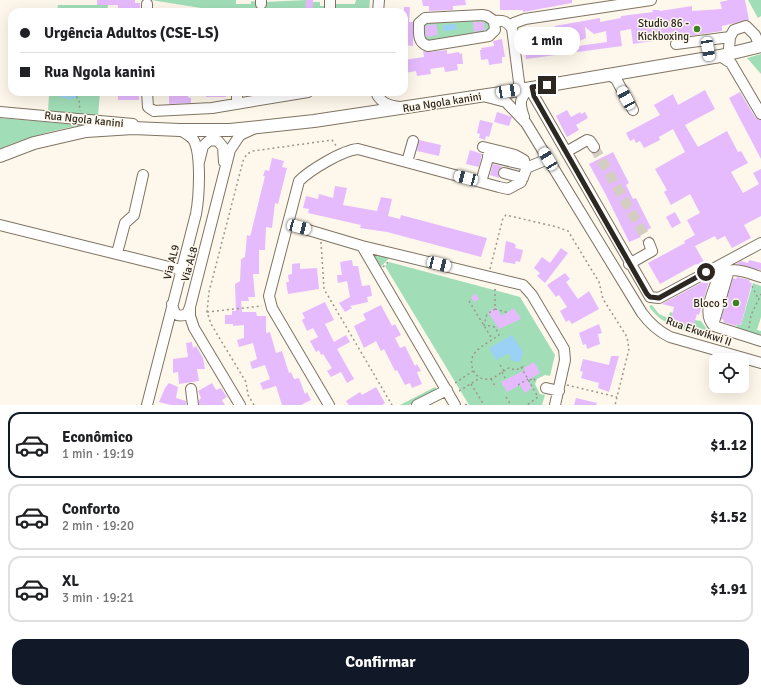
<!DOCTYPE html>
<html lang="pt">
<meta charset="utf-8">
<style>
body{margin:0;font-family:Signika,sans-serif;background:#f6f6f6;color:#202124;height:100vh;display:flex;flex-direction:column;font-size:15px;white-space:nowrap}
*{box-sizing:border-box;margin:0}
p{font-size:13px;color:#757577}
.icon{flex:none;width:22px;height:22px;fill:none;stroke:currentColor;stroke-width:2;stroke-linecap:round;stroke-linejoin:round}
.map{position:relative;height:405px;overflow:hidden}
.sheet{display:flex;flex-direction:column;background:#fff;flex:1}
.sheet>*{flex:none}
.hud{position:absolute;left:8px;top:8px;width:400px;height:88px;border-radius:12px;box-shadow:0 4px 16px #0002;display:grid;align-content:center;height:88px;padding:0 12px;background:#fff}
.controls{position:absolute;left:709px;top:353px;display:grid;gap:8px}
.controls a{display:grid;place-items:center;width:40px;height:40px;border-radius:8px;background:#fff;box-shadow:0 4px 16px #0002;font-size:20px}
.end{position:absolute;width:18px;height:18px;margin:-9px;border:5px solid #2c2720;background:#fff;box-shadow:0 0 0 2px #fff}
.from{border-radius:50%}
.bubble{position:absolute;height:28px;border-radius:12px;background:#fff;box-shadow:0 4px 16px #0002;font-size:13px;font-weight:700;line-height:28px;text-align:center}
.car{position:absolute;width:12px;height:24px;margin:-12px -6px;border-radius:5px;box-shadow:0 0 3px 1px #0007;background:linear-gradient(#fff 24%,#345 0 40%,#fff 0 76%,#345 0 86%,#fff 0)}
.hud b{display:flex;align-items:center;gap:14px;height:38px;font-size:15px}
.hud b+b{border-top:1px solid #e0e0e0}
.hud i{width:10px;height:10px;background:#202124}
ul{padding:7px 0 0;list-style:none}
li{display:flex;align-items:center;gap:12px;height:66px;margin:0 8px 6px;padding:0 4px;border:2px solid #e0e0e0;border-radius:12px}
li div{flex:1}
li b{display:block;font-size:15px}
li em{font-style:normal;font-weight:700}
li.current{border-color:#111827}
li>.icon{width:36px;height:36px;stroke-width:1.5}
.action{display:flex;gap:8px;margin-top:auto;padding:8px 12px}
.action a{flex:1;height:46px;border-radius:12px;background:#111827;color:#fff;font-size:16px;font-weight:700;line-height:46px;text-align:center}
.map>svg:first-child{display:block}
</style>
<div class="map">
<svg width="761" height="405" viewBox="0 0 761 405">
<rect width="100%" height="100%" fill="#fef7eb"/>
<!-- green -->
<path fill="#a1deb8" d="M151 0H236V4H251V1L257 2V7L265 8V2L306 0V2H320V6H326L325 12H226Z
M356 0H370L369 12H333L335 4H355Z
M748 0H761V16L758 18Z
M58 5H108L107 12H57Z
M486 18 491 27 488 33 431 42 424 41 423 23 425 21Z
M761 54V74L747 58Z
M31 92H100L98 116 48 111 49 95Z
M0 118 82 125C53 130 27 137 0 149Z
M377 253 391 256 380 268 374 258Z
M389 262 520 297 555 355 550 376 545 375 537 379 535 384 540 394 545 395 542 405H469L385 266Z
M753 283 761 286V317L757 330 761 331V335L736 328 737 324 741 325Z
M652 305 659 314 668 318 670 312 673 313 671 320 693 327 695 320 701 321 709 332 707 337C686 330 662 327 649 306Z
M435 387 437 391 409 405H400Z"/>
<!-- water -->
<path fill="#9cd1f6" d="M456 24V30L444 31 443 25Z
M51 92H60L69 97 82 92C72 105 63 97 51 92Z
M512 335 523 352 520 362 510 360 511 355 507 354 496 360 489 348Z"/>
<!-- building -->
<path fill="#e6bbfd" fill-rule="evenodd" d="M97 0H135V3H140V12H118V5H97Z
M306 0H313V12H305Z
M422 0H465L466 5 453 6V10L429 11V6H423Z
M500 0H572V3L523 12V10H500Z
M729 0H745L749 20 722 26V31L633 44 631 29 620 31 622 46 526 59 525 50H521L519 31 532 30V32L555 28V26L600 18V22L621 18V16L653 12 652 10H659L660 11 692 6V11L722 9 720 2ZM585 27 594 34 606 31 607 42 564 48 586 38Z
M404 7H410L409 22H413V46L404 45Z
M473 22H484L485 30 474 32Z
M436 24 438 35 426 37 425 26Z
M502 39 505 57H502V63L489 65 488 59 481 60 480 50H482L481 48 494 46 493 41Z
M447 50V54L459 52 460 54 462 53 463 64H457L458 70 445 72 444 67 430 69 431 74 417 76 416 71 404 73V60L424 57 423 51 429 52Z
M705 90 715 109 685 125 698 147 727 131 738 152 741 151 748 163 731 172 743 193 759 184 753 173 761 169V216L744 225 751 238 732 248 725 236 717 240 715 236 695 246 704 262 698 265 696 264 660 284 648 263 685 243 684 241 695 235 687 220 700 213 690 194 671 205 664 192 667 190 655 169 685 152 673 129 659 137 660 140 644 148 640 141 636 143 634 139 630 141 626 133 660 115 654 105 673 94 678 105Z
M118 92H139V100H118Z
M169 92H185L189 98H191V103L169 104Z
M207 92H226V97H206Z
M740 92 755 117 761 120V159L729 98Z
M567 110 571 117 580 112 581 114 585 112 588 118 576 125 579 130 567 137 556 116Z
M497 112 512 117 509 126 494 122Z
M480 120 493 123 489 137 486 136 485 140 479 138 480 134 477 133Z
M419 140 441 145 439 156 417 151Z
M470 150 482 154 479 167 466 164Z
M613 152 629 183 626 185 633 199 636 198 651 228 639 234 641 237 629 242 606 195 589 164Z
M272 158 284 161 282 167 287 168 278 204 275 203 272 228 266 227 265 250H259V274H253L255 297H248L249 301H241L242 312H256L257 316H266V333L270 332 276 353 282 351 289 373 291 372 294 379 299 378 305 394 307 392 311 400 301 405H282L276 386 263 390 260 383 270 379 265 365 252 369 250 362 257 359 253 343 239 347 237 340 244 338V325L233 326V324H225V315H232V311H236L235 284 240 281 241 259 245 257 247 235 250 236 251 233 265 176H263L265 170 269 171Z
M493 164 502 166 498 171 499 178 490 175Z
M335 186 347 188 343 205 377 211 381 197 392 199 388 216 400 219 401 215 487 238 481 257 387 232 360 228 361 225 308 213 309 209 303 208 306 196 318 199 319 194 333 198Z
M675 212 681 223 672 228 666 217Z
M506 241 513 243 516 245 515 248 523 250 520 262 516 261 515 264 503 262Z
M561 248 568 253 545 283 537 276 540 273 534 268 542 257 550 263Z
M352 260 353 266H358L362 286 370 285 372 296 367 297 368 302 350 306 352 308 345 312 339 303 350 297 347 281 338 283 337 275H342L340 262Z
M749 260 761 263V270L736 264 741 261 748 263Z
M300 263V269L317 268 319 289 288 294 286 282H289L288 275 292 274V264Z
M565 273 570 279 566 282 578 299 589 291 599 309 572 324 569 320 566 322 560 311 567 307 559 295 556 297 547 285Z
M737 277 750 280 749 282 752 283 741 325 737 324 736 326 723 322 724 320 721 319 733 278 736 279Z
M710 278 699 315 697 314 693 327 671 320 674 307 662 304Z
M476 294 479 299 474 302 471 297Z
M325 302 334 320 325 324 334 342 346 335 350 342 337 349 354 379 347 383 341 372 331 377 327 371 332 368 323 354 321 355 319 350 316 352 310 341 318 337 313 328 307 331 302 320 305 318 302 313Z
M381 305 392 326 395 324 401 335 395 338 400 348 405 346 415 366 417 364 421 371 417 372 418 375 422 384 412 388 410 383 405 385 397 370 395 371 384 349 381 351 376 341 364 348 354 326 366 320 363 314Z
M496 307 502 316 514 308 521 319 499 329 488 312Z
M599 324 602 333 598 334 600 344 587 349 586 344 583 345 579 333Z
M192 342 193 348 196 346 203 358 205 369H197L199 381 179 384 178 372 173 373V359L188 357 186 343Z
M611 356H619L609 392 598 388 599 383 581 378 583 372 580 371 583 359 609 365Z
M534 362 540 373 528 380 532 388 525 393 520 385 507 392 501 382 525 370 524 368Z
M169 383 178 387 176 398 186 401V405H171L159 402 165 388Z
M212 383 216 390 221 388 227 397 222 400 225 405H199V400L201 398 198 391Z
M376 387 385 403 382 405H349L346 401 360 392 362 395Z
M576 398 597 403 596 405H574Z"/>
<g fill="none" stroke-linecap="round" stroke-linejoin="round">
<!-- minor-tunnel -->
<path stroke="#d4cdc2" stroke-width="10" stroke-dasharray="10 5" stroke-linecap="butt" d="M594 147 649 243"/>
<!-- minor casing -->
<g stroke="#7f7463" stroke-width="12">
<path id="minor" d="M147 4V12
M261 4V0
M330 9V0
M378 12 379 0
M482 15 487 16 494 21 495 30 489 36 428 46C417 42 419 33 419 23L425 18Z
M494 21C503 20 506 21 512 28L514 23 525 19 651 0
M512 28 520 90
M730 37 734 30 746 26 755 35 760 46
M707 40 730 37 729 48 730 53
M676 44 707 40 709 57
M720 56 731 63 761 114
M607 74 616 79 633 110
M147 92 148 107 154 111 212 108 308 92
M237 92V103
M376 92C380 103 389 106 400 107
M487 97 506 102 526 123 642 313C650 324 658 331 670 337L761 363
M0 112 133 124
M524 117C519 103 519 97 532 87L534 96 650 297 659 298 761 243
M566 152 587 140 590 141 594 147
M488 156 526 165
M199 162 203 146 210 140 218 141 223 147 224 162
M407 162 413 141
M526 168 548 159
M504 173 523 178
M481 182 490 151
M288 224 362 246 523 285 532 295 564 349 565 360 555 405
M0 225 181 270
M362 246 455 405
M117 253 125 223 134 215 143 175
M629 264 652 251 649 243
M761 277C748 273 729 264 718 277 714 291 701 314 714 326L761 341
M172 304C174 314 177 318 187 314L190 307
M713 325 729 270
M546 388 559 391
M191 389 193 405
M147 405 196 214C199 198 202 153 193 139 189 135 185 133 180 130
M240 405 194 328 190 316V307L230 150 240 135 253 129
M329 405 272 308 269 296 299 181C310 170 343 150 358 149L499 187 508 189 521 182 526 170 524 160 515 155 483 147
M417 405 447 390"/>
</g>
<!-- major casing -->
<g stroke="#7f7463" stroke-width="14">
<path id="major" d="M0 156 34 143 86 131 133 128 180 130H230L314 121 520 90 720 56 761 46"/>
</g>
<!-- path -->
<path stroke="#9c968d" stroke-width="1.5" stroke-dasharray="2 3" stroke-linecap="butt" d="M74 92 79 101 80 111
M321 242 324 289 392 405
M383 267 389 261
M490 269 503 218 506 215 557 227 568 231 599 282 603 299 627 337 629 349 615 405
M752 286 759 300
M495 289V309L487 314 484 325 495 327 499 335C491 341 480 346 474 354 467 365 476 382 490 379 496 377 503 371 509 368L516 370 526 365
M469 301 491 337
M495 309 509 313
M207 312 262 306
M749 328 751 315 761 294
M500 365 504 371
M521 367 538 397 527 405
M502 372 505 378
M491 379 495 386
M530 380 534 378 535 381
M455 383 473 371
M471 384 484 405
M518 385 528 379
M567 385 617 397
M459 391 480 378
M506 397 511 405
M254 405 248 395 246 382 211 324 207 312 209 292 243 161 247 154 253 151 332 140 337 147
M465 405 467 404"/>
<!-- minor -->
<use href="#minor" stroke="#fff" stroke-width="10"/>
<!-- major -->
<use href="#major" stroke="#fff" stroke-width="12"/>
</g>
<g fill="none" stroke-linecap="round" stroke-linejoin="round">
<!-- route -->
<path stroke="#2c2720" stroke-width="5" d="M547 85 532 87 534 96 647 294 650 297 659 298 706 272"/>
</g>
<!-- markers -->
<g fill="#3d8124" stroke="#fef7eb" stroke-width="1.5">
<circle cx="697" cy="29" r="4"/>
<circle cx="736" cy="303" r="4"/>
</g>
<g text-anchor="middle" stroke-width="3" stroke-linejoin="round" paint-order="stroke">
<!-- poi labels -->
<g font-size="11" fill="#2c2720" stroke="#fef7eb" text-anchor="end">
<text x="689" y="27">Studio 86 -<tspan x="689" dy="13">Kickboxing</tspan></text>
<text x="728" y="307">Bloco 5</text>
</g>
<!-- street labels -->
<g font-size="11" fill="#2c2720" stroke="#fef7eb">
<text transform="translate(442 102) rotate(-9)" y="4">Rua Ngola kanini</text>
<text transform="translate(84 119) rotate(6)" y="4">Rua Ngola kanini</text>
<text transform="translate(171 262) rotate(-76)" y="4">Via AL9</text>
<text transform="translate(189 264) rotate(-75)" y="4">Via AL8</text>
<text transform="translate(699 331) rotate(19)" y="4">Rua Ekwikwi II</text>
</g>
</g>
</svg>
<div class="controls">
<a><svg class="icon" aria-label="locate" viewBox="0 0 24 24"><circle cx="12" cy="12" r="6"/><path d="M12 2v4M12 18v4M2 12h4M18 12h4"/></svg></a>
</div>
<i class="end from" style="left:706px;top:272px"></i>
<i class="end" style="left:547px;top:85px"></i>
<div class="bubble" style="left:514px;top:27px;width:66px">1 min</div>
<i class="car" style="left:708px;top:49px;rotate:171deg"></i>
<i class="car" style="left:508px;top:91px;rotate:81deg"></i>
<i class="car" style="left:626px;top:98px;rotate:332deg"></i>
<i class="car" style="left:548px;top:159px;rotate:329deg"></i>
<i class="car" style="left:466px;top:178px;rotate:285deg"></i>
<i class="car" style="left:299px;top:227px;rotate:105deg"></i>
<i class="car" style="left:439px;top:264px;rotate:104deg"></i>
<div class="hud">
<b><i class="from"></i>Urgência Adultos (CSE-LS)</b>
<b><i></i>Rua Ngola kanini</b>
</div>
</div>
<section class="sheet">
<ul>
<li class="current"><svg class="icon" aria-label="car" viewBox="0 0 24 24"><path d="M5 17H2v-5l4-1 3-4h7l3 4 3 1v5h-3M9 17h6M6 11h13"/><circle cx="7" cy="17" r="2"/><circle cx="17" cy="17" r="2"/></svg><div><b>Econômico</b><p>1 min · 19:19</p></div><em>$1.12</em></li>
<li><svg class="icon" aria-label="car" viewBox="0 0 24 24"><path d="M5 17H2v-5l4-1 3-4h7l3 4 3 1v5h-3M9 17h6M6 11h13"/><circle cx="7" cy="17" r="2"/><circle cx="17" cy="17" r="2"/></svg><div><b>Conforto</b><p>2 min · 19:20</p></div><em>$1.52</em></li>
<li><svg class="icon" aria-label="car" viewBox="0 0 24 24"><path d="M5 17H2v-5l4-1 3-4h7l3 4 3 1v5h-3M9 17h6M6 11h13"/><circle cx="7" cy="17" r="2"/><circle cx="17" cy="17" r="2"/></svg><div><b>XL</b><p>3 min · 19:21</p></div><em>$1.91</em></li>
</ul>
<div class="action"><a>Confirmar</a></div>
</section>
